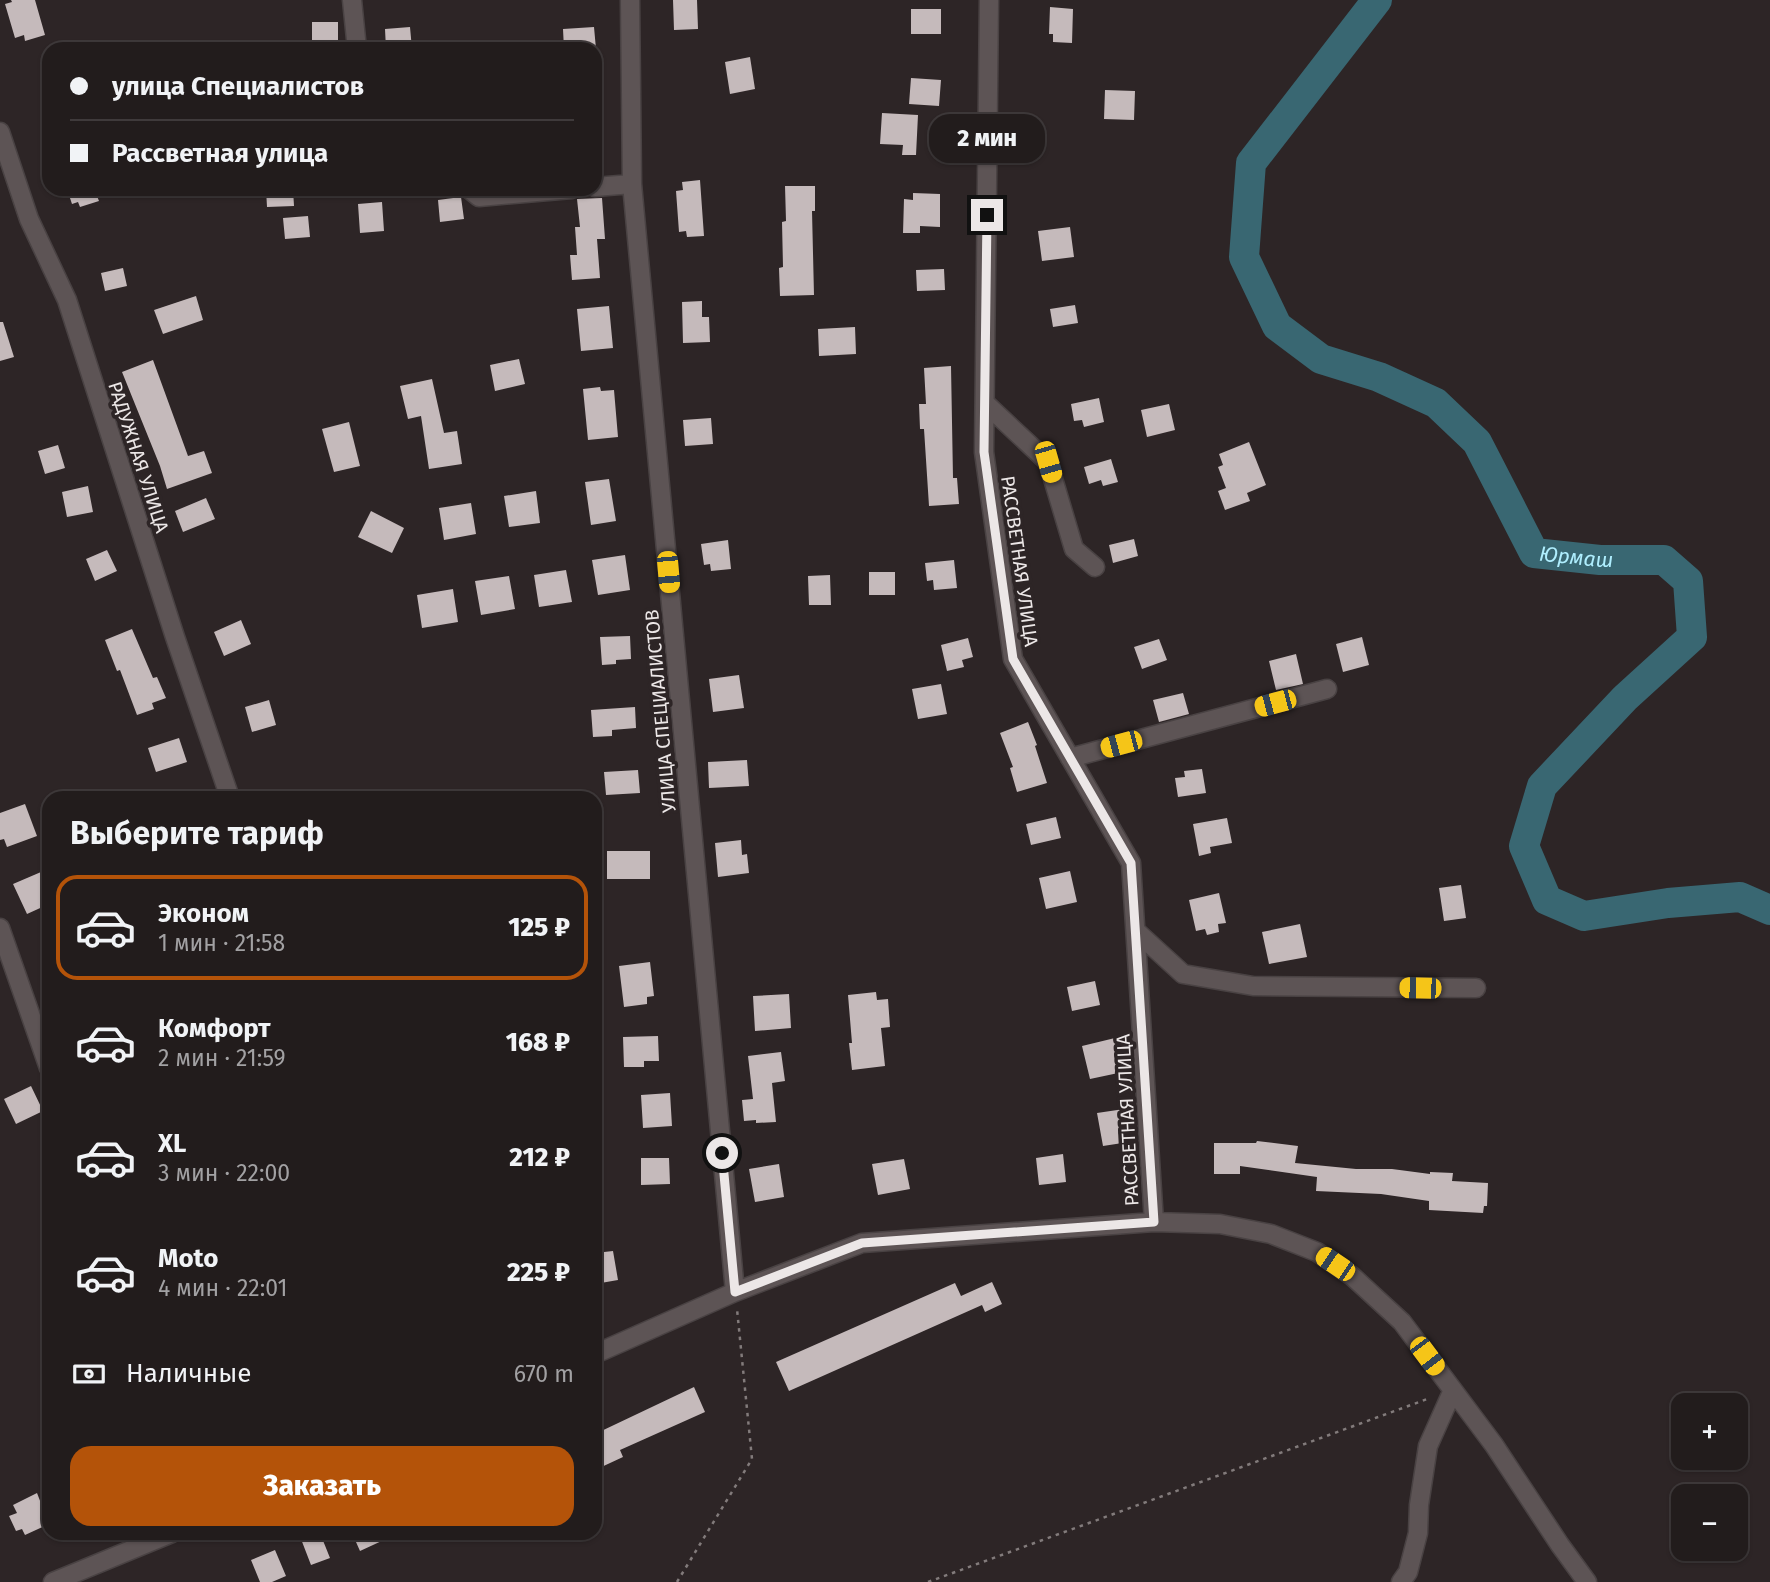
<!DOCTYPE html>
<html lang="ru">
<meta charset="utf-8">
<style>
body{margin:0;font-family:"Fira Sans",sans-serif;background:#2a2525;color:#f1f3f6;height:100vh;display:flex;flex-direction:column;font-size:26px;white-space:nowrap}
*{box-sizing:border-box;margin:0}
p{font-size:23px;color:#a2a1a3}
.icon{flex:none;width:38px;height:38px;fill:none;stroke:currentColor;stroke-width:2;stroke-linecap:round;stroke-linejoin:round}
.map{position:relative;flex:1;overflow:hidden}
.drawer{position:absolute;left:42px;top:791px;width:560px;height:749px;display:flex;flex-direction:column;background:#221c1c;border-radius:21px;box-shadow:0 2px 5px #0004,0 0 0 2px #3f3a3b}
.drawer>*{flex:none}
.top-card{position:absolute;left:42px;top:42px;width:560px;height:154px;border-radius:21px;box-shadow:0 2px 5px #0004,0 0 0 2px #3f3a3b;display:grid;align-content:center;height:154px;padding:0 28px;background:#221c1c}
.buttons{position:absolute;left:1671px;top:1393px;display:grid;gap:14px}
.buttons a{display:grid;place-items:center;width:77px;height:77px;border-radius:14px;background:#221c1c;box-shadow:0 2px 5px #0004,0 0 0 2px #3f3a3b;font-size:35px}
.end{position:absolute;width:32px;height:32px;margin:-16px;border:9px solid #ece7e7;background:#111;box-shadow:0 0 0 4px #111}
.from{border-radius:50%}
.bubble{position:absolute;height:49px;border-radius:21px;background:#221c1c;box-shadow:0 2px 5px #0004,0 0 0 2px #3f3a3b;font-size:23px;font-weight:800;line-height:49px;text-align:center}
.car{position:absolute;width:21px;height:42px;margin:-21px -10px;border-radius:9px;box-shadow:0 0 5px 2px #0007;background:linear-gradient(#f5c518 24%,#345 0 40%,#f5c518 0 76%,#345 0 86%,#f5c518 0)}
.top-card b{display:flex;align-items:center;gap:24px;height:66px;font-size:26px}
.top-card b+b{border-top:2px solid #3f3a3b}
.top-card i{width:18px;height:18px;background:#f1f3f6}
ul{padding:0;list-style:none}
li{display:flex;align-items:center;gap:21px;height:105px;margin:0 14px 10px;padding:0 14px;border:4px solid transparent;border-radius:21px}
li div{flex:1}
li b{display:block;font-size:26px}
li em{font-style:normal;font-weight:800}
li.selected{border-color:#b45309}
li>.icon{width:63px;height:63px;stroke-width:1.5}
h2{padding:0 28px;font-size:32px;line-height:84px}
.pay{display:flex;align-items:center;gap:18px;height:77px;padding:0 28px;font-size:26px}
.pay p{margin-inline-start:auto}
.primary-button{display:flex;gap:14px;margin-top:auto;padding:14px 28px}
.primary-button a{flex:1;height:80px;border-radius:21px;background:#b45309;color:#fff;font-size:28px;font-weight:800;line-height:80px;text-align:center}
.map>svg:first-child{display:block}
</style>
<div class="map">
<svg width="1770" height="1582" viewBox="0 0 1770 1582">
<rect width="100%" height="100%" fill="#2d2526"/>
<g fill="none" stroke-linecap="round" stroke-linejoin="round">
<!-- river -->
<path stroke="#396772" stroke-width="30" id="s1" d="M1377 0 1251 163 1244 257 1277 326 1321 359 1379 377 1436 403 1477 442 1534 553 1600 560H1664L1688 581 1692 637 1625 698 1542 786 1524 846 1547 900 1584 916 1668 903 1740 897 1770 910"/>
</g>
<!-- building -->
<path fill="#c5babb" d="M11 0H35L45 35 25 41 24 35 15 38 5 4 12 2Z
M673 0H697L698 29 674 30Z
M1050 7 1073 9 1072 43 1053 42V34H1049Z
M911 9H941V34H911Z
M312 22H338V49L312 48Z
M410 27 412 49H386L385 29Z
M594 27 596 49H564L563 29Z
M750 57 755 89 730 94 725 62Z
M911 78 941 80 939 106 909 104Z
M1105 90 1135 91 1134 120 1104 119Z
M882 113 918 115 916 155H902L903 145 880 144Z
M700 180 704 236 687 237 686 231 679 232 676 191 683 190 682 182Z
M785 186H815V211H812L814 295 780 296 779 268 783 267 782 222 786 221Z
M67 189H109L110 193 97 196 99 201 80 207 78 202 72 204Z
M266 189H293L294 206 267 207Z
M913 193 940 194V227L920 226V233H903L904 199 913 200Z
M461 197 464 219 440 222 438 200Z
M602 198 605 239H597L600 278 572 280 570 255H577L575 227H580L577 199Z
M382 202 384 231 360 233 358 204Z
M308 216 310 237 285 239 283 218Z
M1070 227 1074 257 1042 261 1038 231Z
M123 268 127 286 105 291 101 273Z
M944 269 945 290 917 291 916 270Z
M196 296 203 320 163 334 154 310Z
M702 301V317H709L710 342 683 343 682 302Z
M1075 305 1078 323 1053 327 1050 309Z
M609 306 613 348 581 351 577 309Z
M0 322H3L14 357 0 361Z
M855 327 856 354 819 356 818 329Z
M519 359 525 384 495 391 490 365Z
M153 360 188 456 204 451 212 473 167 489 160 466 122 372Z
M951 366 953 478H957L959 504 929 506 924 429H920L919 404H926L924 368Z
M432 379 444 433 457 431 462 464 429 469 421 416 408 419 400 386Z
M600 387 601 391 614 390 618 437 588 440 583 389Z
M1099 398 1104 422 1084 427 1082 420 1074 421 1071 404Z
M1169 404 1175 430 1147 437 1141 410Z
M711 418 713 444 685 446 683 420Z
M349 422 360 466 334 472 322 429Z
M1249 442 1266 485 1247 493 1250 501 1225 510 1218 491 1226 488 1218 467 1223 465 1219 454Z
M58 445 65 468 45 474 38 451Z
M1111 459 1118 482 1103 486 1101 480 1089 484 1084 467Z
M609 479 616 521 591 525 585 482Z
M88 486 93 512 67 517 62 492Z
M536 491 540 523 509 527 504 496Z
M206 498 215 519 183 532 175 511Z
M471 503 476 534 444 540 439 508Z
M371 511 404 528 392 553 358 537Z
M1134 539 1138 556 1113 563 1109 545Z
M728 540 731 569 711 571 710 564 704 565 701 544Z
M107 550 117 571 95 581 86 559Z
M625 555 630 590 598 595 592 560Z
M954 560 957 588 934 590 933 580 927 581 925 563Z
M566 570 572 602 539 607 534 575Z
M869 572H895V595H869Z
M830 575 831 605H809L808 576Z
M509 576 515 609 481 615 475 581Z
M453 589 458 622 422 628 417 595Z
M241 620 251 644 224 656 214 632Z
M132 629 153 678 157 677 166 698 152 703 154 709 137 715 120 670 117 671 105 640Z
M630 636 631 659 616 660V664L602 665 600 637Z
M1362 637 1369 665 1343 672 1336 644Z
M968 638 973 657 962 660 964 667 947 671 941 645Z
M1159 639 1167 660 1142 669 1134 647Z
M1296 654 1303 684 1276 690 1269 661Z
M739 675 744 708 713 712 709 679Z
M941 684 947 714 918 719 912 689Z
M1183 693 1189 714 1159 722 1153 700Z
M269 700 276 725 252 732 245 707Z
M635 707 636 728 612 730V736L593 737 591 710Z
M1028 722 1037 745 1035 746 1047 783 1017 792 1010 768 1013 767 1000 733Z
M179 738 187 762 156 772 148 748Z
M747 760 749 786 709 788 708 762Z
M1202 769 1206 793 1178 797 1175 778 1185 777 1184 771Z
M638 770 640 793 606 795 604 772Z
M25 804 37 836 7 847 4 839 0 840V813Z
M1056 817 1061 838 1031 845 1026 824Z
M1227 818 1232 843 1210 847 1211 853 1199 856 1193 824Z
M741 840 742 855 747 854 749 873 718 877 715 843Z
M607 851H650V879H607Z
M1070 871 1077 902 1046 909 1039 878Z
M41 872 49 889V904L27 914 13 884Z
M1461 885 1466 918 1444 921 1439 888Z
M1219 893 1226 923 1218 924 1219 932 1207 935 1205 929 1196 931 1189 900Z
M1300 924 1307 957 1269 964 1262 932Z
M650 962 654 996 647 997V1004L624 1007 619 966Z
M1095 981 1100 1005 1072 1011 1067 987Z
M876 992 877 1000 888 999 890 1027 881 1028 885 1066 852 1070 849 1043H852L848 995Z
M789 994 791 1028 755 1031 753 996Z
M658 1036 659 1061H644V1067H624L623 1037Z
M1115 1038 1123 1072 1090 1079 1082 1046Z
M781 1052 785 1081 772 1083 776 1122 756 1123V1120L744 1121 742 1100 753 1099 748 1056Z
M31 1086 43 1111 16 1124 4 1099Z
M670 1093 672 1126 643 1128 641 1095Z
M1124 1109 1129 1142 1103 1146 1097 1113Z
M1257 1141 1298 1146 1295 1163 1356 1169H1392L1430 1174V1172L1453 1173 1452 1181 1488 1183 1487 1206H1484L1483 1213 1429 1210V1201L1381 1194 1316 1191 1317 1177 1240 1166V1174H1214V1143H1256Z
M1063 1154 1066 1182 1039 1185 1036 1158Z
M641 1158H669L670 1184 641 1185Z
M904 1159 910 1189 878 1195 872 1164Z
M779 1164 784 1197 755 1202 749 1169Z
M613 1251 618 1280 595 1284V1253Z
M992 1282 1002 1304 985 1312 982 1305 789 1391 776 1362 955 1283 961 1296Z
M694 1387 705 1412 620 1450 623 1457 595 1470V1434Z
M37 1493 49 1524 25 1535 22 1529 16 1531 9 1516 17 1513 13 1505Z
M315 1533H320L330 1558 311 1565 301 1539Z
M352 1533H399L360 1551Z
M275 1550 286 1576 272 1582H260L251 1560Z"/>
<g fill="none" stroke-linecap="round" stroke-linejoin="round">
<!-- minor casing -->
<g stroke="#494243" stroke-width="21">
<path id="minor" d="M352 0 357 49
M630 0 632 184 735 1292
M989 0 984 452 1013 659 1131 863 1154 1222
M0 132 29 219 67 300 175 637 230 798
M595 187 632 184
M469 189 479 197 572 189
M985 403 1048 462 1074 549 1095 567
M1070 758 1327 689
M0 928 49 1068
M1137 932 1183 974 1253 986 1476 988
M595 1354 735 1292 862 1243 1154 1222 1220 1224 1271 1234 1317 1252 1352 1276 1402 1322 1494 1445 1560 1545 1587 1582
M53 1582 172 1533
M1401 1582 1408 1572 1418 1533 1419 1505 1428 1446 1453 1390"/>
</g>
<!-- path -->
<path stroke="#827b7b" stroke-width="2.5" stroke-dasharray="3.5 5" stroke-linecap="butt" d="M677 1582 752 1459 737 1309
M928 1582 1430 1398"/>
<!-- minor -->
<use href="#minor" stroke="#5d5455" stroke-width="18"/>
</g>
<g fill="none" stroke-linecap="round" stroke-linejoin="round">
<!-- route -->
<path stroke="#ece7e7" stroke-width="9" d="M722 1153 735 1292 862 1243 1154 1222 1131 863 1013 659 984 452 987 215"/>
</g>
<g text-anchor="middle" stroke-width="7" stroke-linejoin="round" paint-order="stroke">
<!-- street labels -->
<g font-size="19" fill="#ece7e7" stroke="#2d2526">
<text transform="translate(139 457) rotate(72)" y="7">РАДУЖНАЯ УЛИЦА</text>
<text transform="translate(1020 561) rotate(82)" y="7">РАССВЕТНАЯ УЛИЦА</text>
<text transform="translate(660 711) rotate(-95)" y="7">УЛИЦА СПЕЦИАЛИСТОВ</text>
<text transform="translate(1127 1120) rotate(-93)" y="7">РАССВЕТНАЯ УЛИЦА</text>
</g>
<!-- water labels -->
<g font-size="21" font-style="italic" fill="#afeefe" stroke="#2d2526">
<text dy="7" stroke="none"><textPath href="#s1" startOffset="779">Юрмаш</textPath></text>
</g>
</g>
</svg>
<div class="buttons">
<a>+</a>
<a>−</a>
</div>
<i class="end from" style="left:722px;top:1153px"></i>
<i class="end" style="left:987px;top:215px"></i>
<div class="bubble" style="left:929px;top:114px;width:116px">2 мин</div>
<i class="car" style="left:1048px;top:462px;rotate:164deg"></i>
<i class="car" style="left:668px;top:572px;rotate:175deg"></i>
<i class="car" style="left:1275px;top:703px;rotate:255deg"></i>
<i class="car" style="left:1121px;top:744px;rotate:255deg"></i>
<i class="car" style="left:1420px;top:988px;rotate:271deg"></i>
<i class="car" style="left:1335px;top:1264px;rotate:304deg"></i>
<i class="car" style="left:1427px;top:1356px;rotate:143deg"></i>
<div class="top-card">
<b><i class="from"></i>улица Специалистов</b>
<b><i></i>Рассветная улица</b>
</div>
<section class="drawer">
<h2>Выберите тариф</h2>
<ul>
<li class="selected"><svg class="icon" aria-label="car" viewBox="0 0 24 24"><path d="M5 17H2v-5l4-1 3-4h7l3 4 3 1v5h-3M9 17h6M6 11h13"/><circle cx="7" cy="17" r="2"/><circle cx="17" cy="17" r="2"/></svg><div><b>Эконом</b><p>1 мин · 21:58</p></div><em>125 ₽</em></li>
<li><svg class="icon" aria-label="car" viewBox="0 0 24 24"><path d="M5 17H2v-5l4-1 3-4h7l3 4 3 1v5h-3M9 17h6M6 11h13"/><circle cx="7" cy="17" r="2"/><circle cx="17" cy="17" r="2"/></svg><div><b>Комфорт</b><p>2 мин · 21:59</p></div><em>168 ₽</em></li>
<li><svg class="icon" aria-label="car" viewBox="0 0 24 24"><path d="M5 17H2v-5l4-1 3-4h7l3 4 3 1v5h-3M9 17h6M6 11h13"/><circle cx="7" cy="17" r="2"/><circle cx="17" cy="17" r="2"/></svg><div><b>XL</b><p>3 мин · 22:00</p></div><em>212 ₽</em></li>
<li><svg class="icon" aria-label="car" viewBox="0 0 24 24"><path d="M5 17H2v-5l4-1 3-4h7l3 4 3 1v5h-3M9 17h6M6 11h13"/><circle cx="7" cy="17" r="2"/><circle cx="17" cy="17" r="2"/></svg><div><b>Moto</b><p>4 мин · 22:01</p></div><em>225 ₽</em></li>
</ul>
<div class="pay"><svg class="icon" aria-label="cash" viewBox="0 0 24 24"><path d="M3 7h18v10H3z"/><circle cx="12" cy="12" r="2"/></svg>Наличные<p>670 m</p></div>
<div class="primary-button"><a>Заказать</a></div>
</section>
</div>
